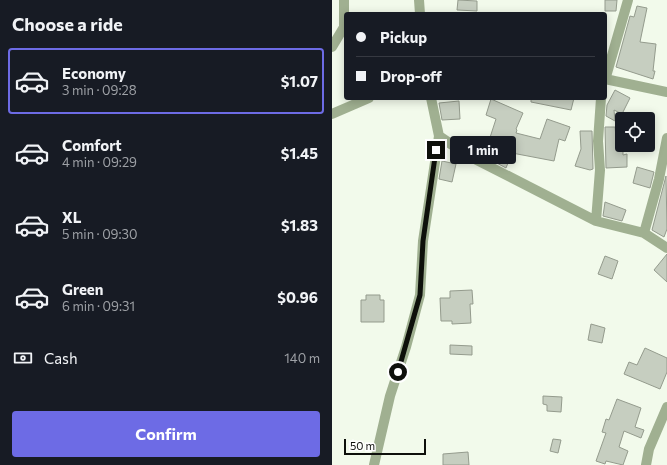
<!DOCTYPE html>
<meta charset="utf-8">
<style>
body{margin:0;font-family:Commissioner,sans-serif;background:#242831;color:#f1f3f6;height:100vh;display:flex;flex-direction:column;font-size:15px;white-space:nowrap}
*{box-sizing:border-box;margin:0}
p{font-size:13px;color:#9ea1a6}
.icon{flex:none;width:22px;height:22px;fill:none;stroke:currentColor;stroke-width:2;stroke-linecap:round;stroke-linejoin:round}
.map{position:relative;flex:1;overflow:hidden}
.drawer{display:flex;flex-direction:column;background:#171b24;width:332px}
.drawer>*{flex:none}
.guide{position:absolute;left:12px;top:12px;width:263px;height:88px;border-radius:4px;box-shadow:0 2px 10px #0003;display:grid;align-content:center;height:88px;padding:0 12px;background:#171b24}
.controls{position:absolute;left:283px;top:112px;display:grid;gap:8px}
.controls a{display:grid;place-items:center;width:40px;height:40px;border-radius:4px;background:#171b24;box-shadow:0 2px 10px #0003;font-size:20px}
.scale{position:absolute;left:12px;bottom:10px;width:82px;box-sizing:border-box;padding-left:4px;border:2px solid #0e100b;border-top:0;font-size:11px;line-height:14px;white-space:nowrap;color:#0e100b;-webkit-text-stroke:3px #fff;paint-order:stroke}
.end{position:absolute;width:18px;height:18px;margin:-9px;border:5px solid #0e100b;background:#fff;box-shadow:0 0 0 2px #fff}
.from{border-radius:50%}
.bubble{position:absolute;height:28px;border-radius:4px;background:#171b24;box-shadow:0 2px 10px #0003;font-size:13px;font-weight:700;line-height:28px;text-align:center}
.guide b{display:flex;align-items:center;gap:14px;height:38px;font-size:15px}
.guide b+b{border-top:1px solid #363941}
.guide i{width:10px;height:10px;background:#f1f3f6}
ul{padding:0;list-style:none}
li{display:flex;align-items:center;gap:12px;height:66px;margin:0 8px 6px;padding:0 4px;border:2px solid transparent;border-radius:4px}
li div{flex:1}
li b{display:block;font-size:15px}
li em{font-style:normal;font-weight:700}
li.active{border-color:#6d6be5}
li>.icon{width:36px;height:36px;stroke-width:1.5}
h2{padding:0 12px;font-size:18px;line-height:48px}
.pay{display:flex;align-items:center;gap:10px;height:44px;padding:0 12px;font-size:15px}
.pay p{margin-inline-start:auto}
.action{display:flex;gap:8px;margin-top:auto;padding:8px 12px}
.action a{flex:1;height:46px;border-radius:4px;background:#6d6be5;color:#fff;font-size:16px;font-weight:700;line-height:46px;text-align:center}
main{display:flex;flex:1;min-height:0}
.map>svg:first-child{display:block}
</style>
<main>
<section class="drawer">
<h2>Choose a ride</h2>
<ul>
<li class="active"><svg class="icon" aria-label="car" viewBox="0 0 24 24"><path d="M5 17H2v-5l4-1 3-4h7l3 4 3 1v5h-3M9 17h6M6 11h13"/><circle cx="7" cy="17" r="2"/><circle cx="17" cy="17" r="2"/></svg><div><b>Economy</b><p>3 min · 09:28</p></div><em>$1.07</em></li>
<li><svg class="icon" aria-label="car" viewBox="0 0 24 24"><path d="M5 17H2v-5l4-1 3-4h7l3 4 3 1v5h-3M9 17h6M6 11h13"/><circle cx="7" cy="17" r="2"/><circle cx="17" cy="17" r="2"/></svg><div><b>Comfort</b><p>4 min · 09:29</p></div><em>$1.45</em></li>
<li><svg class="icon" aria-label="car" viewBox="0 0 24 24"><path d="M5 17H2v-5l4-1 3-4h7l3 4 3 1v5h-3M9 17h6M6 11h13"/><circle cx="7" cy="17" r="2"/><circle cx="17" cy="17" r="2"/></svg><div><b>XL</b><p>5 min · 09:30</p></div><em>$1.83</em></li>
<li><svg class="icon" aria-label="car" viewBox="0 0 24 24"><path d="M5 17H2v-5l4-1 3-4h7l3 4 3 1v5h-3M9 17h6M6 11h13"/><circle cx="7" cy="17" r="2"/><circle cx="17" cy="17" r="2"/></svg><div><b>Green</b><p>6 min · 09:31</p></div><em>$0.96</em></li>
</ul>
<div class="pay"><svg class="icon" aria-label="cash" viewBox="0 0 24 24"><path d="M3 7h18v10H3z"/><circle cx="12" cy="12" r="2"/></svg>Cash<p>140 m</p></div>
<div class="action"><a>Confirm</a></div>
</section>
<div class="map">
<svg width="335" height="465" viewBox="0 0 335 465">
<rect width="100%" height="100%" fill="#f2faeb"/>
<!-- building -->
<path fill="#c6cec0" stroke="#949b8d" d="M126 0 145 1V11L125 10Z
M273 0H285L284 11H273Z
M305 6 315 8 308 42 324 44 321 71H323L321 79 284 67 298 16 302 17Z
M283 90 298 98 290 114 282 110 283 121 274 116 275 105Z
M199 98H242L239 110 199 102Z
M159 99 191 113 184 129 185 130 184 133 208 139 215 119 238 127 233 141 227 139 222 161 180 153 174 168 152 156 164 119 154 115Z
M127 101 128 119 110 120 107 103Z
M273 127H283L285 147 291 146V155L295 154V167L274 168Z
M248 131H260L261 169 258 170 243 166 249 149Z
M110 161 124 164 120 182 107 179Z
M305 167 322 172 318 188 301 183Z
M334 176 335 229 332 237 320 230Z
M273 202 294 210 290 221 271 216Z
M335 254V282L322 270Z
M273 256 286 261 280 279 266 274Z
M140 290 141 304H138L139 323 120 324V321H109L108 298H118V291Z
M34 295H48V300H52V322H29V300H34Z
M259 324 273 328 270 343 256 340Z
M118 345 140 346V355L118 354Z
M313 348 335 358V372L328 389 292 374 297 362 305 365Z
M211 396 230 397 229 412 215 411V405L211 404Z
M285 399 309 408 303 427 312 430 309 438 292 431 287 447 296 451 291 465 274 461 273 464 264 461 274 433 270 432 274 419 277 420Z
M221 439 229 440 226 453 218 451Z
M136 452 137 465H111V454Z"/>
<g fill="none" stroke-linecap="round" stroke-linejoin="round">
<!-- street -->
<path stroke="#a0b091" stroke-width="10" d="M87 0 88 14
M0 47 12 27V0
M273 79 335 92
M273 80 296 0
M0 114 37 98
M107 136 135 155 264 221 312 233 335 248
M264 221 268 170 266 141 269 98
M312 233 327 179 335 138
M42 465 58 396 74 347 88 295 91 241 107 136 99 98
M314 465 317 449 335 407"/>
</g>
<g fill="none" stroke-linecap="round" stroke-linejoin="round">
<!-- route -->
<path stroke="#0e100b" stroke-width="5" d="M66 372 88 295 91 241 104 150"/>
</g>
</svg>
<div class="controls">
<a><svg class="icon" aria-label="locate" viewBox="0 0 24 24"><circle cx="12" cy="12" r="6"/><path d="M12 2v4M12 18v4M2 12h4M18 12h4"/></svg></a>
</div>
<div class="scale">50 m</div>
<i class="end from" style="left:66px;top:372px"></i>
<i class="end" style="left:104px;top:150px"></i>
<div class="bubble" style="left:118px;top:136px;width:66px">1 min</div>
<div class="guide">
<b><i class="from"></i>Pickup</b>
<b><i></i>Drop-off</b>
</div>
</div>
</main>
